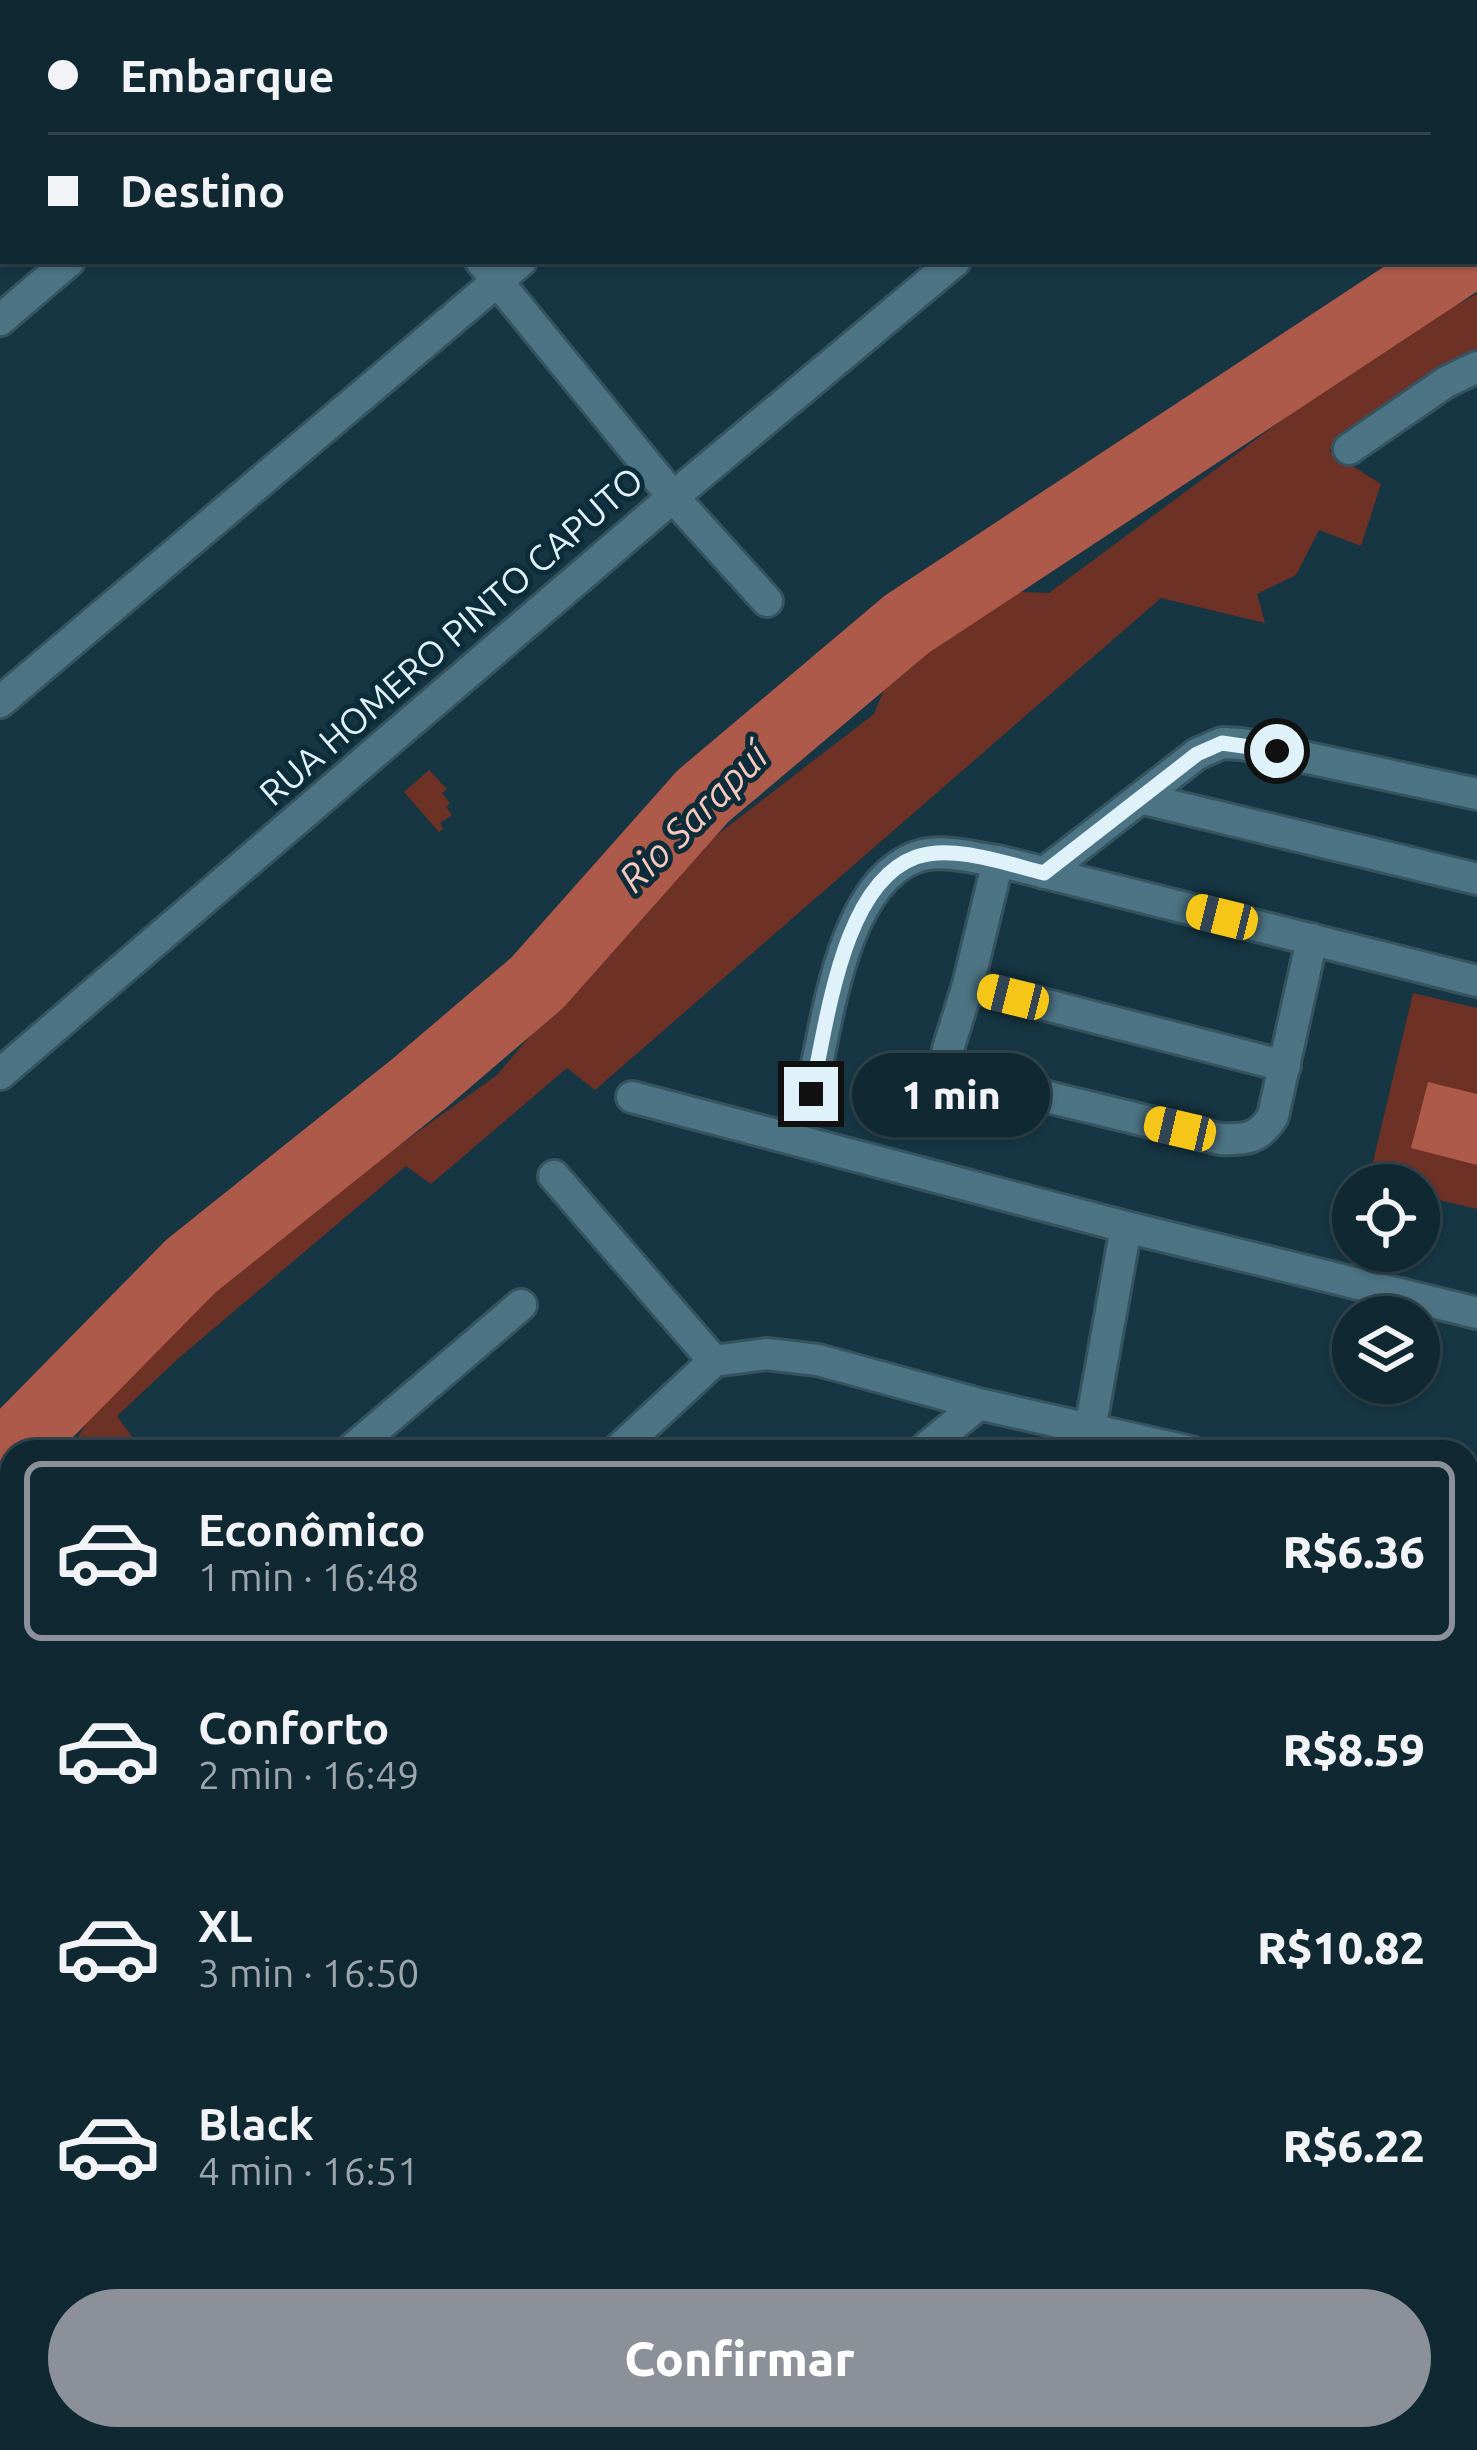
<!DOCTYPE html>
<html lang="pt">
<meta charset="utf-8">
<style>
body{margin:0;font-family:Ubuntu,sans-serif;background:#19303a;color:#f1f3f6;height:100vh;display:flex;flex-direction:column;font-size:45px;white-space:nowrap}
*{box-sizing:border-box;margin:0}
p{font-size:39px;color:#9ca6ac}
.icon{flex:none;width:66px;height:66px;fill:none;stroke:currentColor;stroke-width:2;stroke-linecap:round;stroke-linejoin:round}
.map{position:relative;flex:1;overflow:hidden}
.sheet{position:absolute;left:0px;top:1440px;width:1479px;height:1011px;display:flex;flex-direction:column;background:#102832;border-radius:36px 36px 0 0;box-shadow:0 3px 9px #0004,0 0 0 3px #30444d}
.sheet>*{flex:none}
.hud{position:absolute;left:0px;top:0px;width:1479px;height:264px;box-shadow:0 3px 9px #0004,0 0 0 3px #30444d;display:grid;align-content:center;height:264px;padding:0 48px;background:#102832}
.tools{position:absolute;left:1332px;top:1164px;display:grid;gap:24px}
.tools a{display:grid;place-items:center;width:108px;height:108px;border-radius:50%;background:#102832;box-shadow:0 3px 9px #0004,0 0 0 3px #30444d;font-size:60px}
.end{position:absolute;width:54px;height:54px;margin:-27px;border:15px solid #dff1f9;background:#111;box-shadow:0 0 0 6px #111}
.from{border-radius:50%}
.bubble{position:absolute;height:84px;border-radius:42px;background:#102832;box-shadow:0 3px 9px #0004,0 0 0 3px #30444d;font-size:39px;font-weight:800;line-height:84px;text-align:center}
.car{position:absolute;width:36px;height:72px;margin:-36px -18px;border-radius:15px;box-shadow:0 0 9px 3px #0007;background:linear-gradient(#f5c518 24%,#345 0 40%,#f5c518 0 76%,#345 0 86%,#f5c518 0)}
.hud b{display:flex;align-items:center;gap:42px;height:114px;font-size:45px}
.hud b+b{border-top:3px solid #30444d}
.hud i{width:30px;height:30px;background:#f1f3f6}
ul{padding:21px 0 0;list-style:none}
li{display:flex;align-items:center;gap:36px;height:180px;margin:0 24px 18px;padding:0 24px;border:6px solid transparent;border-radius:18px}
li div{flex:1}
li b{display:block;font-size:45px}
li em{font-style:normal;font-weight:800}
li.active{border-color:#8c9099}
li>.icon{width:108px;height:108px;stroke-width:1.5}
.cta{display:flex;gap:24px;margin-top:auto;padding:24px 48px}
.cta a{flex:1;height:138px;border-radius:72px;background:#8c9099;color:#fff;font-size:48px;font-weight:800;line-height:138px;text-align:center}
.map>svg:first-child{display:block}
</style>
<div class="map">
<svg width="1477" height="2450" viewBox="0 0 1477 2450">
<rect width="100%" height="100%" fill="#163643"/>
<!-- green -->
<path fill="#6d3126" d="M1477 294V363L1387 401 1329 451 1381 484 1361 546 1319 530 1296 575 1257 594 1265 623 1161 598 595 1090 567 1068 431 1184 406 1166 180 1357 117 1416 143 1452H69L118 1371 245 1256 497 1075 670 871 874 714 900 651 993 591 1049 593 1386 343Z
M429 770 447 789 442 793 450 803 446 807 452 815 440 823 443 829 439 832 404 792Z
M1413 993 1477 1008V1209L1419 1195V1185L1368 1183Z
M12 1531V1596L0 1607V1544Z
M12 2437 534 2439 545 2450H0Z"/>
<!-- water -->
<path fill="#ad5a4a" d="M1428 1082 1477 1094V1165L1411 1148Z"/>
<g fill="none" stroke-linecap="round" stroke-linejoin="round">
<!-- river -->
<path stroke="#ad5a4a" stroke-width="72" d="M0 1460 191 1266 421 1082 537 983 703 796 907 624 1458 261"/>
<!-- service casing -->
<g stroke="#365460" stroke-width="24">
<path id="service" d="M1467 2282 1477 2285
M882 2450 909 2439"/>
</g>
<!-- minor casing -->
<g stroke="#365460" stroke-width="36">
<path id="minor" d="M263 0 265 3
M371 3 375 0
M825 3 829 0
M1264 3 1268 0
M481 261 673 497 767 601
M0 320 69 261
M1349 449 1446 382 1477 367
M0 702 521 261
M1140 798 1477 879
M998 861 968 985 948 1049 952 1062 960 1071 978 1080 1220 1139C1246 1140 1259 1139 1273 1116L1312 939
M1044 873 1197 754 1222 743 1242 744 1477 794
M968 985 1285 1066
M0 1074 673 497 955 261
M811 1093C827 1025 841 885 916 857 941 848 973 858 998 861L1477 981
M632 1097 1126 1227 1477 1313
M554 1176 714 1361
M349 1452 521 1305
M616 1452 714 1361 766 1354 818 1360 979 1404 1191 1452
M921 1452 979 1404
M1086 1452 1126 1227
M1467 1522 1477 1524
M1467 1737 1477 1740
M0 1744 12 1734
M1467 1783 1477 1786
M0 1996 12 1986
M1467 2013 1475 1978
M0 2296 12 2286
M587 2439 595 2450"/>
</g>
<!-- service -->
<use href="#service" stroke="#4d7484" stroke-width="18"/>
<!-- minor -->
<use href="#minor" stroke="#4d7484" stroke-width="30"/>
</g>
<g fill="none" stroke-linecap="round" stroke-linejoin="round">
<!-- route -->
<path stroke="#dff1f9" stroke-width="15" d="M811 1094C827 1026 841 884 916 857 954 844 1007 864 1044 873L1197 754 1222 743 1277 751"/>
</g>
<g text-anchor="middle" stroke-width="10" stroke-linejoin="round" paint-order="stroke">
<!-- street labels -->
<g font-size="36" fill="#dff1f9" stroke="#0b2c38">
<text transform="translate(451 636) rotate(-41)" y="13">RUA HOMERO PINTO CAPUTO</text>
</g>
<!-- water labels -->
<g font-size="39" font-style="italic" fill="#f8c7bd" stroke="#0b2c38">
<text transform="translate(693 817) rotate(-45)" y="14">Rio Sarapuí</text>
</g>
</g>
</svg>
<div class="tools">
<a><svg class="icon" aria-label="locate" viewBox="0 0 24 24"><circle cx="12" cy="12" r="6"/><path d="M12 2v4M12 18v4M2 12h4M18 12h4"/></svg></a>
<a><svg class="icon" aria-label="layers" viewBox="0 0 24 24"><path d="M12 4l9 5-9 5-9-5zM3 14l9 5 9-5"/></svg></a>
</div>
<i class="end from" style="left:1277px;top:751px"></i>
<i class="end" style="left:811px;top:1094px"></i>
<div class="bubble" style="left:852px;top:1053px;width:198px">1 min</div>
<i class="car" style="left:1222px;top:917px;rotate:284deg"></i>
<i class="car" style="left:1013px;top:997px;rotate:284deg"></i>
<i class="car" style="left:1180px;top:1129px;rotate:283deg"></i>
<div class="hud">
<b><i class="from"></i>Embarque</b>
<b><i></i>Destino</b>
</div>
<section class="sheet">
<ul>
<li class="active"><svg class="icon" aria-label="car" viewBox="0 0 24 24"><path d="M5 17H2v-5l4-1 3-4h7l3 4 3 1v5h-3M9 17h6M6 11h13"/><circle cx="7" cy="17" r="2"/><circle cx="17" cy="17" r="2"/></svg><div><b>Econômico</b><p>1 min · 16:48</p></div><em>R$6.36</em></li>
<li><svg class="icon" aria-label="car" viewBox="0 0 24 24"><path d="M5 17H2v-5l4-1 3-4h7l3 4 3 1v5h-3M9 17h6M6 11h13"/><circle cx="7" cy="17" r="2"/><circle cx="17" cy="17" r="2"/></svg><div><b>Conforto</b><p>2 min · 16:49</p></div><em>R$8.59</em></li>
<li><svg class="icon" aria-label="car" viewBox="0 0 24 24"><path d="M5 17H2v-5l4-1 3-4h7l3 4 3 1v5h-3M9 17h6M6 11h13"/><circle cx="7" cy="17" r="2"/><circle cx="17" cy="17" r="2"/></svg><div><b>XL</b><p>3 min · 16:50</p></div><em>R$10.82</em></li>
<li><svg class="icon" aria-label="car" viewBox="0 0 24 24"><path d="M5 17H2v-5l4-1 3-4h7l3 4 3 1v5h-3M9 17h6M6 11h13"/><circle cx="7" cy="17" r="2"/><circle cx="17" cy="17" r="2"/></svg><div><b>Black</b><p>4 min · 16:51</p></div><em>R$6.22</em></li>
</ul>
<div class="cta"><a>Confirmar</a></div>
</section>
</div>
